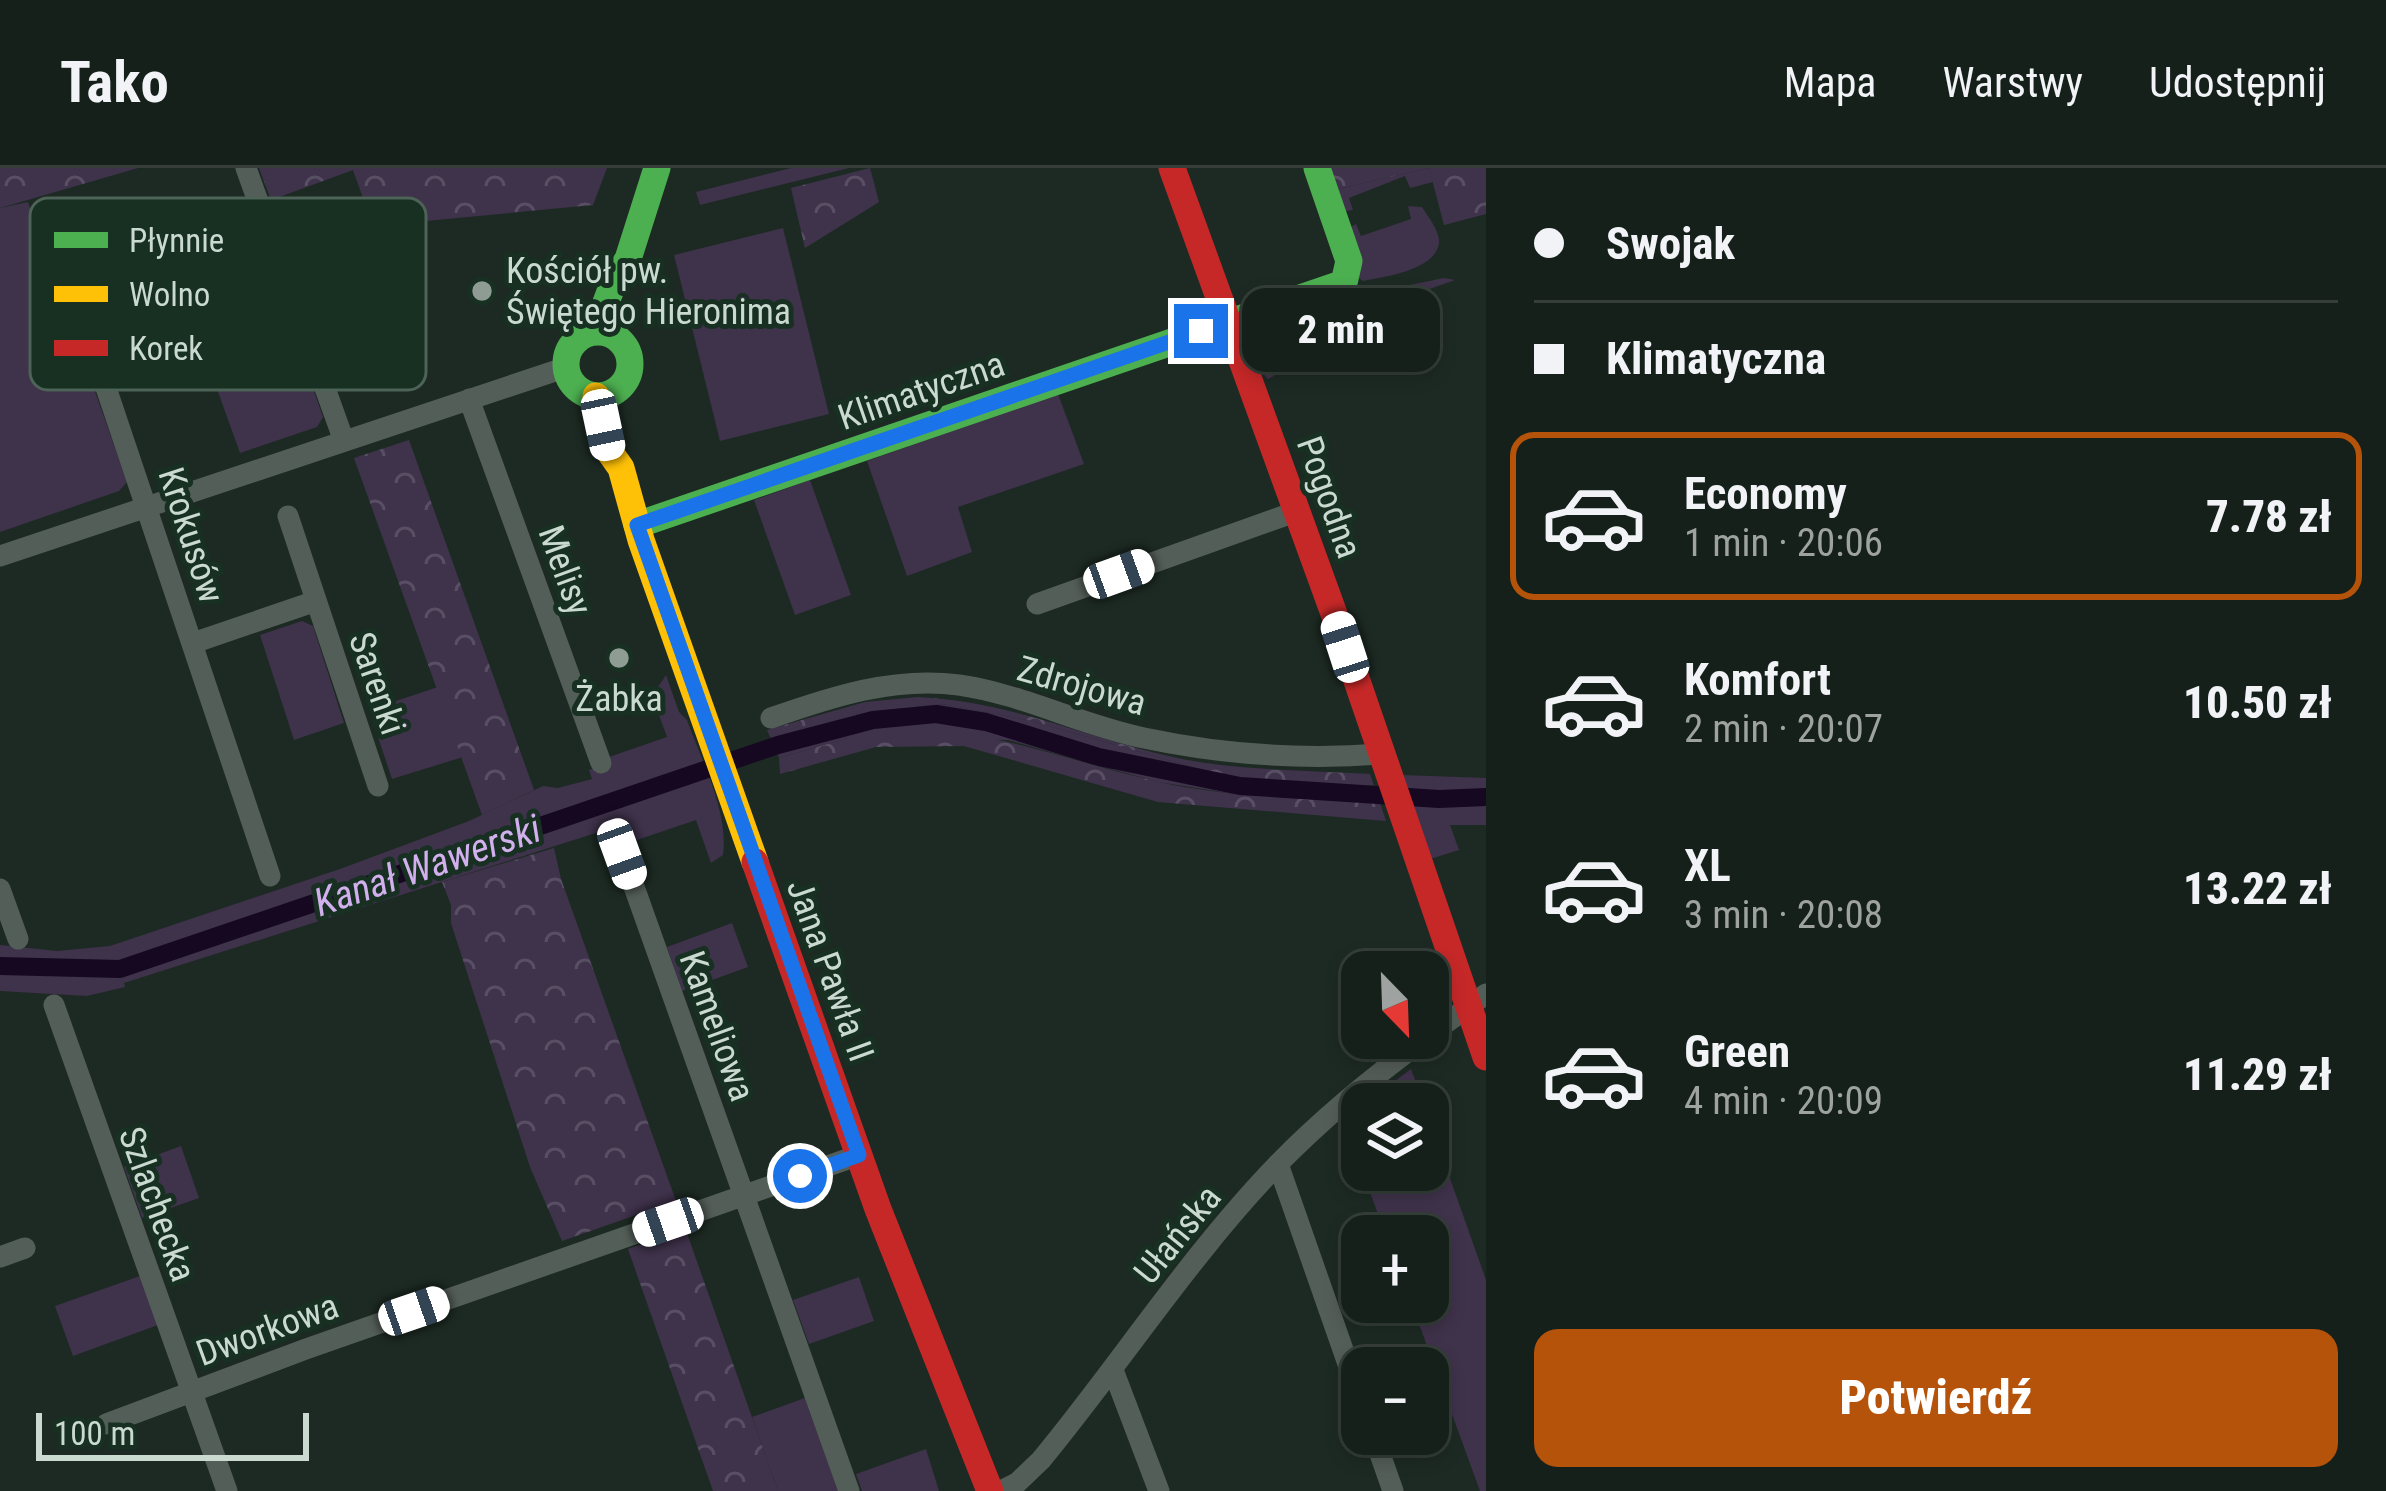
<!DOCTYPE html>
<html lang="pl">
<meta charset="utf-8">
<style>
body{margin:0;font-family:"Roboto Condensed",sans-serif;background:#1f2823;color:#f1f3f6;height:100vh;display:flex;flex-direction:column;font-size:45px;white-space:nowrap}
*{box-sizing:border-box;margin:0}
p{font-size:39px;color:#9ea3a2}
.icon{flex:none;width:66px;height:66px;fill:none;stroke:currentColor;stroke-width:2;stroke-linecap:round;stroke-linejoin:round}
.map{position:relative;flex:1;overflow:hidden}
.sheet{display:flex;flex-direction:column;background:#16201a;width:900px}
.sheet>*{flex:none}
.top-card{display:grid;align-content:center;height:264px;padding:0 48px;background:#16201a}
.needle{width:78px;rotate:157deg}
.controls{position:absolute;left:1341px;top:783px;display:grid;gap:24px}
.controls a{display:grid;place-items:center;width:108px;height:108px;border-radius:24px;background:#16201a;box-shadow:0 6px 18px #0003,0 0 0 3px #353e39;font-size:60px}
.scale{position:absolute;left:36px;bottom:30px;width:273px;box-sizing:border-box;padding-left:12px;border:6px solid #cbdad1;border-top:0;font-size:33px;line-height:42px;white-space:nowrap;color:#cbdad1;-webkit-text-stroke:9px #173022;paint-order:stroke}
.end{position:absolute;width:54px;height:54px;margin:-27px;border:15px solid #1a73e8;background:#fff;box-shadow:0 0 0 6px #fff}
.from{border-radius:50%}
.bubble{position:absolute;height:84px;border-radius:24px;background:#16201a;box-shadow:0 6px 18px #0003,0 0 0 3px #353e39;font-size:39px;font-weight:800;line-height:84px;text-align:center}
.car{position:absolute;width:36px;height:72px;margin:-36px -18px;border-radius:15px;box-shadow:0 0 9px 3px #0007;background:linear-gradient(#fff 24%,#345 0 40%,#fff 0 76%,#345 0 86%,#fff 0)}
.top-card b{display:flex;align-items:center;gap:42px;height:114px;font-size:45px}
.top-card b+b{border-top:3px solid #353e39}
.top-card i{width:30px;height:30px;background:#f1f3f6}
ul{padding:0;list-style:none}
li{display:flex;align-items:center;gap:36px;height:168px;margin:0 24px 18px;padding:0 24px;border:6px solid transparent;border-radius:24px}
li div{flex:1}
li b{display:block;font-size:45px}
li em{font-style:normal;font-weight:800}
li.on{border-color:#b45309}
li>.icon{width:108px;height:108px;stroke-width:1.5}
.button{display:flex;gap:24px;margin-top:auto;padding:24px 48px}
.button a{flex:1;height:138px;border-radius:24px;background:#b45309;color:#fff;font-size:48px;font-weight:800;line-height:138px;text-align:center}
header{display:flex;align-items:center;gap:72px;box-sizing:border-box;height:168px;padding:0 60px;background:#16201a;border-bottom:3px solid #353e39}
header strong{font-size:57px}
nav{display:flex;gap:66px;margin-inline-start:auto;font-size:42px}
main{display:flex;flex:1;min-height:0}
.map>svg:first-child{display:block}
</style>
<header>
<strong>Tako</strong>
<nav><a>Mapa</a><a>Warstwy</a><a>Udostępnij</a></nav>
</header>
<main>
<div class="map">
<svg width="1486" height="1323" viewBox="0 0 1486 1323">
<defs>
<pattern id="forest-crowns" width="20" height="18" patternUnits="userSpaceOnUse" patternTransform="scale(3)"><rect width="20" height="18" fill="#3f324b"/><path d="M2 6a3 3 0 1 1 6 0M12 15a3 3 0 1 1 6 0" fill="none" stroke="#594f64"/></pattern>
</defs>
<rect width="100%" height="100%" fill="#1d2a23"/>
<!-- grass -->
<path fill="#3f324b" d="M791 0H849L700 37 696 24Z
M1429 0 1433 14 1410 20 1405 8 1349 30 1353 42 1345 43 1338 21Z
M28 34 127 314 119 323 0 364V40Z
M1408 38 1422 39C1428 49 1440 63 1439 75 1436 102 1384 109 1363 113L1358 110 1351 59 1356 56 1361 68 1411 51Z
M783 60 829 246 720 273 674 87Z
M1444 110 1455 112 1265 179 1274 208 1268 211 1265 208 1252 170 1256 160 1293 141Z
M303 192 323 249 317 259 240 285 217 221Z
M1058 226 1084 296 958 339 972 384 907 408 867 293Z
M810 312 851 427 795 447 754 332Z
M302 453 313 458 344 555 294 572 260 467Z
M666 507 679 544 687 552C701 592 729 644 723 687L711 695 696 652 631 674 620 675 602 663 124 815 125 819 87 828 0 823V777L57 783 110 778 340 701 469 653 543 618 558 620 592 611 589 602 612 594 609 589 667 569 652 528Z
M438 519 463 589 392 611 369 542Z
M942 536 1032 553 1227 609 1374 618 1380 635 1229 625 1158 614 1008 572 848 570 779 590 771 571 878 543Z
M1403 607 1486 610V657H1450L1459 682 1430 691Z
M732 755 748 799 682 823 667 779Z
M1411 901 1424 936H1362V1001L1344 951Z
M1428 948 1486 1112V1323H1480L1411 1134H1428V1068H1386L1362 1002H1428Z
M181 978 199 1030 142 1050 124 999Z
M140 1108 158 1157 73 1188 55 1138Z
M859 1109 874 1153 809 1176 793 1132Z
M805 1230 838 1323H778L752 1249Z
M926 1281 939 1323H862L856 1306Z"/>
<!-- forest -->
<path fill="url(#forest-crowns)" d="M0 0H138L0 40Z
M259 0H607L593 37 373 58 353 2 271 32Z
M870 0 879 34 805 80 791 20Z
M1330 0H1486V46L1444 57 1429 0 1338 21Z
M409 272 534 622 482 647 354 290Z
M918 529C1015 534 1085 570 1177 590 1239 603 1307 602 1370 606L1374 618 1227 609 1032 553 942 536 878 543 771 571 767 562 865 534Z
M914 561C1000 564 1076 595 1159 614 1231 630 1307 630 1380 635L1386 653 1158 634 964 578 876 579 780 606 779 590 848 570Z
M554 680 561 711 676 1033 562 1073 530 999 451 755V737L442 714Z
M685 1061 689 1071 778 1323H713L628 1081Z"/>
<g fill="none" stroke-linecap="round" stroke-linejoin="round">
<!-- canal -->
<path stroke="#170822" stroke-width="18" d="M0 798 120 801 778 577 873 552 936 546 986 554 1099 589 1240 618 1439 631 1486 629"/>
<!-- street -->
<path stroke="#545e59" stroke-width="21" d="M246 0 344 273
M48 47 270 708
M469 231 601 595
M288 348 378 618
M0 388 567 199
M1037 436 1295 344
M193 475 316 433
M771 550C831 529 894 508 959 517 1022 526 1081 557 1144 570 1220 586 1303 592 1381 586
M622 685 849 1323
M0 721 18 771
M54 837 227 1323
M1428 868 1486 826
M1278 996 1362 1236
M0 1089 25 1080
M1113 1202 1159 1323
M106 1256 306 1181 859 987
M1373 1266 1393 1323
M1001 1323 1017 1315 1041 1292C1121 1195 1190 1087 1278 996 1323 950 1374 908 1426 870"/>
<!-- fast -->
<path stroke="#4caf50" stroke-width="27" d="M595 164 614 113 628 91 657 0
M566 196a32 32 0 1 1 64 0a32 32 0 1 1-64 0Z
M637 357 1344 115 1349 93 1317 0"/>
<!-- slow -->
<path stroke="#ffc107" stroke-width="27" d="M596 228 609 283 621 300 641 372 755 694"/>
<!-- jam -->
<path stroke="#c62828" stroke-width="27" d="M1172 0 1333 443 1486 889
M755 694 878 1041 990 1323"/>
</g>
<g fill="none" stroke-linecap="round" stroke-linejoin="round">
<!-- route -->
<path stroke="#1a73e8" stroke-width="15" d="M800 1008 859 987 637 357 1201 163"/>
</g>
<!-- markers -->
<g fill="#8e9c94" stroke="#173022" stroke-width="4.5">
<circle cx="482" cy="123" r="12"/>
<circle cx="619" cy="490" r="12"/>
</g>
<g text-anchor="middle" stroke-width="10" stroke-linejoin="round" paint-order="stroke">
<!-- poi labels -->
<g font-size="36" fill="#cbdad1" stroke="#173022" text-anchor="start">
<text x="506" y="115">Kościół pw.<tspan x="506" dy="41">Świętego Hieronima</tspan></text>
<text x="619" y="543" text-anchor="middle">Żabka</text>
</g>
<!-- street labels -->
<g font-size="36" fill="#cbdad1" stroke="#173022">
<text transform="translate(921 222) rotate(-19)" y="13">Klimatyczna</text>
<text transform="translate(1330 329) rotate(70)" y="13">Pogodna</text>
<text transform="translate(192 367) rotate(72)" y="13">Krokusów</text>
<text transform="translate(566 402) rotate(70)" y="13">Melisy</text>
<text transform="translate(378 515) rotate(71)" y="13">Sarenki</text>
<text transform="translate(1082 517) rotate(16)" y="13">Zdrojowa</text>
<text transform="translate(831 802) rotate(70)" y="13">Jana Pawła II</text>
<text transform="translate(718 858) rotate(70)" y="13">Kameliowa</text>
<text transform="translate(158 1036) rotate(70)" y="13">Szlachecka</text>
<text transform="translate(1177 1066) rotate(-51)" y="13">Ułańska</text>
<text transform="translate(267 1161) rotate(-20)" y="13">Dworkowa</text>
</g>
<!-- water labels -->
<g font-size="39" font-style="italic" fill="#d2b0ed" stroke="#173022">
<text transform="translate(427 697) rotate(-19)" y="14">Kanał Wawerski</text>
</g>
</g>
<!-- legend -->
<rect x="30" y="30" width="396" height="192" rx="18" fill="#173022" stroke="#4d6357" stroke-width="3"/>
<rect x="54" y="64" width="54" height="16" fill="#4caf50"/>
<rect x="54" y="118" width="54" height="16" fill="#ffc107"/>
<rect x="54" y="172" width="54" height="16" fill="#c62828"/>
<g font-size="33" fill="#cbdad1">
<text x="129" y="84">Płynnie</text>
<text x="129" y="138">Wolno</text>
<text x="129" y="192">Korek</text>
</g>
</svg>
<div class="controls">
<a><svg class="needle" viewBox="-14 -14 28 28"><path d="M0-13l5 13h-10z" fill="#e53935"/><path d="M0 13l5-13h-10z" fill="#9ea3a2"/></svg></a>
<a><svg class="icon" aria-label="layers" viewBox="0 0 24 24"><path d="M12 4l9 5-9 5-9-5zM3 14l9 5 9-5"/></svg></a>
<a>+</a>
<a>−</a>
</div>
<div class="scale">100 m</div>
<i class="end from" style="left:800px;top:1008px"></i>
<i class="end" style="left:1201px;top:163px"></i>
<div class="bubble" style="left:1242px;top:120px;width:198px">2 min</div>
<i class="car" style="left:603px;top:257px;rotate:168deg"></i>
<i class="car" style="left:1119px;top:406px;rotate:70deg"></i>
<i class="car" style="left:1345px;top:479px;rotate:342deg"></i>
<i class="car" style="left:622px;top:686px;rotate:160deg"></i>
<i class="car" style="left:668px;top:1054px;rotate:251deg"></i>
<i class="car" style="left:414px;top:1143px;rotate:71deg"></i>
</div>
<section class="sheet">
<div class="top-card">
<b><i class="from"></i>Swojak</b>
<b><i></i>Klimatyczna</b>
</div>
<ul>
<li class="on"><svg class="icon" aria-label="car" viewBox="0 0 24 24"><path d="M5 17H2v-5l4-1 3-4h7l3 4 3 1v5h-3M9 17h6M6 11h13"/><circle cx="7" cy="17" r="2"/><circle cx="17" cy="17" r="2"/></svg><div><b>Economy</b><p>1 min · 20:06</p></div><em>7.78 zł</em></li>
<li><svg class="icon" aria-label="car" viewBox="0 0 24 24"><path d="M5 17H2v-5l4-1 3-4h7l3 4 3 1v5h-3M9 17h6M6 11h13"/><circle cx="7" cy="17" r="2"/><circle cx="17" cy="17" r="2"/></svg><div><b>Komfort</b><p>2 min · 20:07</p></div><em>10.50 zł</em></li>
<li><svg class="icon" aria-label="car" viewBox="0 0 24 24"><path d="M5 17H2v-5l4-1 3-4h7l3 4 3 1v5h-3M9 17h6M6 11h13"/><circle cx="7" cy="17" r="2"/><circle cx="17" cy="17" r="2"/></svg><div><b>XL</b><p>3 min · 20:08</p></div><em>13.22 zł</em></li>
<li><svg class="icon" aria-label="car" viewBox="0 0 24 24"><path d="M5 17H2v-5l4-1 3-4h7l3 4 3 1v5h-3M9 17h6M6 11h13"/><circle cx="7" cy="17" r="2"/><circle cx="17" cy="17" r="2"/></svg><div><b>Green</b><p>4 min · 20:09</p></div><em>11.29 zł</em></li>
</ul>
<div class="button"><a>Potwierdź</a></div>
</section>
</main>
